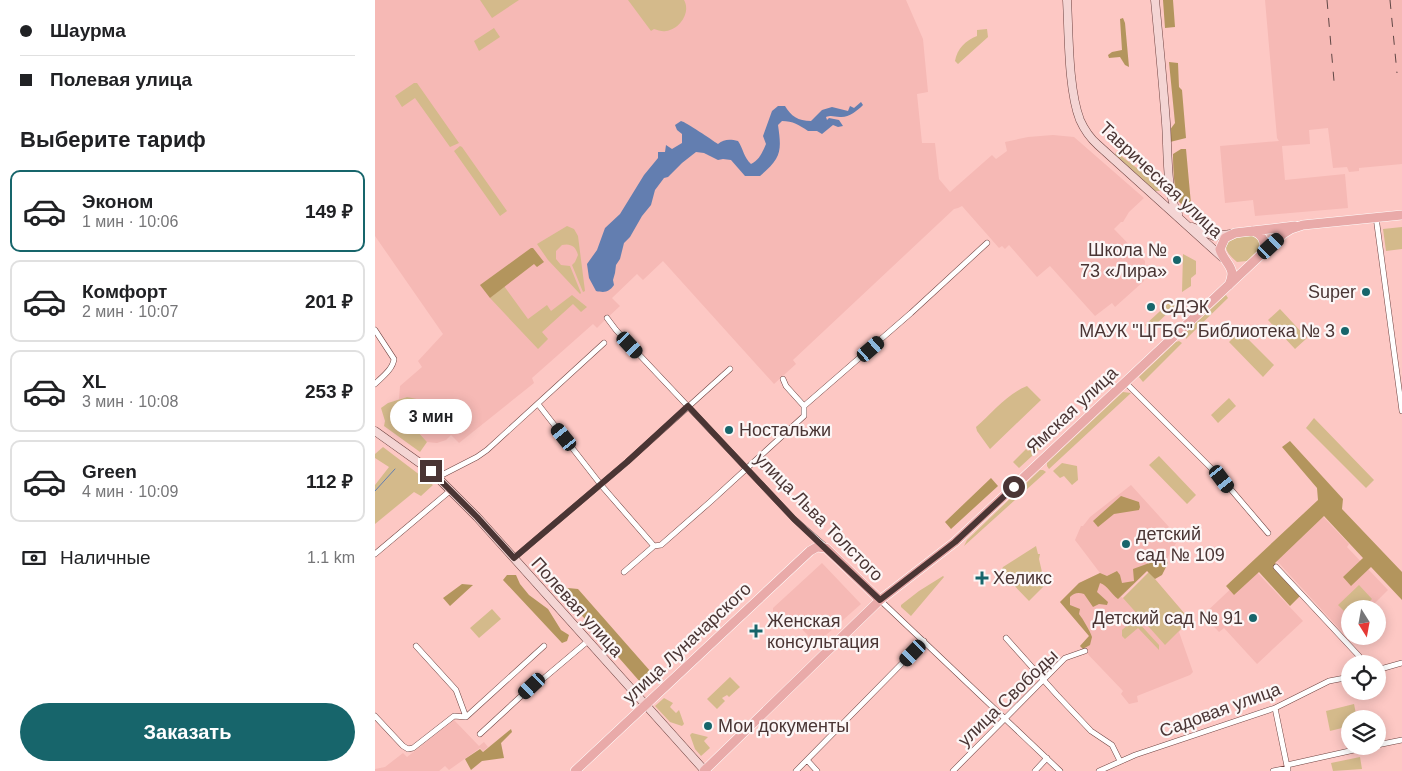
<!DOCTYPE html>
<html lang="ru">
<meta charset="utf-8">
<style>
body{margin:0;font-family:Arial,sans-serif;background:#f2f2f2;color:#202124;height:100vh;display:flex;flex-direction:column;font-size:19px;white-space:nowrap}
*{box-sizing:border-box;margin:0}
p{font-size:16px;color:#757577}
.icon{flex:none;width:28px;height:28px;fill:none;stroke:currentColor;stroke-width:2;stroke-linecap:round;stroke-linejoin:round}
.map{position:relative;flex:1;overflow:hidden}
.drawer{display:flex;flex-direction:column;background:#fff;width:375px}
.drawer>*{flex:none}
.guide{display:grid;align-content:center;height:110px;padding:0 20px;background:#fff}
.needle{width:32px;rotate:169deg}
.controls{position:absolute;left:966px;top:600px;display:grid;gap:10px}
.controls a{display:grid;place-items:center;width:45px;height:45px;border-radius:50%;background:#fff;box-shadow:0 2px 12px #0003;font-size:25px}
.end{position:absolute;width:22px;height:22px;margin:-11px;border:6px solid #4a3534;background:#fff;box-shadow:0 0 0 2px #fff}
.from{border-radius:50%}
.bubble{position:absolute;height:35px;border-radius:18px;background:#fff;box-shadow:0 2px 12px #0003;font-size:16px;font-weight:800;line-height:35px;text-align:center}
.car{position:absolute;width:15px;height:30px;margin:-15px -8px;border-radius:6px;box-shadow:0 0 4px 1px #0007;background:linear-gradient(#222 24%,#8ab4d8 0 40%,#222 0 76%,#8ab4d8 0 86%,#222 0)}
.guide b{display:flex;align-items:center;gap:18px;height:48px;font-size:19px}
.guide b+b{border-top:1px solid #e0e0e0}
.guide i{width:12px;height:12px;background:#202124}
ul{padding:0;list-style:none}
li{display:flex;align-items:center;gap:15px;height:82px;margin:0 10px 8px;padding:0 10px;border:2px solid #e0e0e0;border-radius:10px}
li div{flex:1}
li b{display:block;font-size:19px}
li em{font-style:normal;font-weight:800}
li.current{border-color:#17656b}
li>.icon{width:45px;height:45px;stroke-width:1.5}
h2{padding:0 20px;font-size:22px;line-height:60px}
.pay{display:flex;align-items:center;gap:12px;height:55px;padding:0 20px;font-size:19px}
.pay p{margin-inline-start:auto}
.button{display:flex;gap:10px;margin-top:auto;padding:10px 20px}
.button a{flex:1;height:58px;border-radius:30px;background:#17656b;color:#fff;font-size:20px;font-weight:800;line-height:58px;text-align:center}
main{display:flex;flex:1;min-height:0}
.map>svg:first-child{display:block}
</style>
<main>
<section class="drawer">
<div class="guide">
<b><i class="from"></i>Шаурма</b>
<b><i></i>Полевая улица</b>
</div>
<h2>Выберите тариф</h2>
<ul>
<li class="current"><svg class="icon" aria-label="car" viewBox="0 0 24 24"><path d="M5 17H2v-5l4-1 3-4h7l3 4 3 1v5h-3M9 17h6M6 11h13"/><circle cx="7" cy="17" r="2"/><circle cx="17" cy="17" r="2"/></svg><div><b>Эконом</b><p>1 мин · 10:06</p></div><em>149 ₽</em></li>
<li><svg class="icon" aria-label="car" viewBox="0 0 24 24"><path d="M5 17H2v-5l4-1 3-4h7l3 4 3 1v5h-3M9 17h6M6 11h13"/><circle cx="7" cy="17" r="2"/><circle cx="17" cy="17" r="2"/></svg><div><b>Комфорт</b><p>2 мин · 10:07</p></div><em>201 ₽</em></li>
<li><svg class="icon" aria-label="car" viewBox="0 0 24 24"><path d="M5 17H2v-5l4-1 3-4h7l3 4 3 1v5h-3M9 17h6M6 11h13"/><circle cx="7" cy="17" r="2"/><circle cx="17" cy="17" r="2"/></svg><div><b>XL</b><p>3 мин · 10:08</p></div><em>253 ₽</em></li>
<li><svg class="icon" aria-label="car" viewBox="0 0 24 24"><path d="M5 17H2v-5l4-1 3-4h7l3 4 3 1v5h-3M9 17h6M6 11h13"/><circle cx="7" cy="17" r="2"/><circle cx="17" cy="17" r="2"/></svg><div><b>Green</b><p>4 мин · 10:09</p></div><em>112 ₽</em></li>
</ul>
<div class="pay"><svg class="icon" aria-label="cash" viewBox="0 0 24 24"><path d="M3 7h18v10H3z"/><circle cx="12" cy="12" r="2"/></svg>Наличные<p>1.1 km</p></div>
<div class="button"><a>Заказать</a></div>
</section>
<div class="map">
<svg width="1027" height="771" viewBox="0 0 1027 771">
<rect width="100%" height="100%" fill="#fdc8c4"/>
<!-- built -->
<path fill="#f6b9b5" d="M0 0H531L548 39 553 92 542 94 547 143H560L564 179 575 192 617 155 621 159 632 151 630 142 653 137 678 135 699 137 769 198 754 212 748 222H746L739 229 770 261 769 281 740 307 737 303 720 316 675 266 662 277 634 245 630 249 627 246 624 248 587 206 583 208 579 209 418 360 421 364 399 384 288 261 268 280 262 274 237 298 245 306 230 320 222 328 218 324 157 378 159 383 84 443 76 435 71 440 62 443 52 442 42 431 20 421 22 411 28 405 33 404 52 409 32 397 24 399 25 386 47 367 43 361 68 334 0 236Z
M890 0H1027V164L984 168V171L974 172 972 167 958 168 953 128 934 130 935 144 907 146 910 180 970 174 973 208 880 216 878 200 850 203 845 146 904 141 902 138Z
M756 485 804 538 789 564 773 570 746 597 748 598 774 572 815 620 804 632 818 672 815 675 762 696 763 702 754 704 746 694 748 691 705 646 714 636 685 602 704 583 725 573 700 540 706 526H708L715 517Z
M938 506 974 544 972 547 1013 590 994 609H975V626L968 633 892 550Z
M447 563 486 604 441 644 426 628 405 621 398 613V608Z
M878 568 928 621 882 664 849 628 844 632 828 615Z
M79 720 104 746 109 742 113 747 108 751 105 748 74 770 70 766 64 771H0V769L10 767 28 753 32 757Z"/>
<!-- green -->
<path fill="#d4ba8b" d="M105 0H144L117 18Z
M253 0H309C316 12 305 29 291 31 287 32 283 30 279 29L276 31Z
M119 28 125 37 104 51 99 41Z
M612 29 613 37 583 64 580 61C582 49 591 40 602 36V30Z
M39 83H42L84 143 75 147 40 98 27 107 20 96Z
M85 146 87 147 132 211 125 216 79 151Z
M741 152 780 182 790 181 789 188 784 191H779L741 158 740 155Z
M192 226 199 229 203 236 210 291 208 292 197 265 200 262 203 255C201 246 195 243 187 245L181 251V259L186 265 195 266 206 293 205 294 173 260 162 244Z
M1027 227V249L1011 251 1008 229Z
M878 235 884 238 885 248 872 261 862 262C838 242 858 238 878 235Z
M808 254 821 261V274L816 278V286L807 292Z
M129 286 153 319 172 305 176 311 197 295 212 307 206 312 198 304 167 332 173 339 163 349 115 298Z
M851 295 853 298 811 339 810 333Z
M797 300 802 303 800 306 777 328H774L770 325Z
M905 309 932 338 920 349 893 320Z
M865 331 899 365 888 377 854 342Z
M804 341 807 343 768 382 764 377 801 342Z
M652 386 666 400 615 449 602 431 601 427C617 413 632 394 652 386Z
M748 392 756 393 674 469 672 466V463Z
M32 397 56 402 58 405 56 409C39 409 24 394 20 421L42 431 52 442 45 452 9 426 10 421 6 408 13 403Z
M854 398 861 406 843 423 836 415Z
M939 418 999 480 991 488 931 428Z
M680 426 684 431 644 468 638 462 651 449 653 451 656 449 658 451 660 450 658 447 660 445 658 442 662 438 668 444 681 432 678 428Z
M8 447 58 485 46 496 39 492 0 524V485L14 467 0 458V454Z
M784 456 821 495 812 504 774 465Z
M687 463 702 466 703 480 697 485 689 476 685 478 678 471Z
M665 470H668L671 472 589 546 592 540Z
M661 546 663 554H665L664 559 670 585 654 601 628 574 627 569 628 567Z
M774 572 815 620 790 645 748 598Z
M568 576 569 577 536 616 526 607V605L544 591Z
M984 585 997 599 987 609H975V617L963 605Z
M117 609 126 619 104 638 95 628Z
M762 621 784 645V650L763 628 750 639 747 636V630C752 626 755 621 762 621Z
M355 677 365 687 354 697 352 695 347 698 350 701 342 709 332 699Z
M289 698 298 703 295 707 301 713 304 710 309 724 307 726 295 722 280 706Z
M979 704 982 719H975V726L955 731 951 711Z
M317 733 333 737 329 741 335 748 326 756 320 749 315 735Z
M985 757 987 769 958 771 956 763Z"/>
<!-- forest -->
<path fill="#b3955d" d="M788 0H798L800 27 790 28Z
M748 18 750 23 754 67 750 65 745 57 734 58 733 55 737 52 747 50 745 19Z
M794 62 803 63 804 87 807 90 811 138 795 142 794 131 800 123Z
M806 149H811L816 204C812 205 808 206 805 203 799 198 798 163 798 154Z
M156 248H158L169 262 162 267 159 264 115 298 105 285Z
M915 441 968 499 967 509 1027 572V600L996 567 976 586 968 577 988 558 949 516 900 563 928 593 915 606 884 572 859 595 851 586 943 500 942 488 907 447Z
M616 478 623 486 576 529 570 522Z
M746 496 764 502 765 507 764 510 739 514 723 527 718 521Z
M788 558 791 559 793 563 787 575 780 579 772 571 743 599C736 594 733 586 725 583L722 592 733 602 732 605 724 604 718 607 709 594C703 592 699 593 695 597V605L705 609 704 614C708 619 715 631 717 637L715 645 708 649 705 646 714 636 685 602 704 583 725 573 732 576 742 571 745 575 747 583 759 581 758 569Z
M132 575H141L145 584 154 595 173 609 186 630 194 635 192 641 187 643 128 580Z
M87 584 98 585 75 606 68 598Z
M193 588 203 589 276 672 275 681 272 685 266 683 188 594V591Z
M136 729 137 732 126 743 129 758 107 761 96 770 90 759 105 749 108 752Z"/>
<!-- water -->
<path fill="#637eb0" d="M486 102 488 105C482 111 473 118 465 117 459 117 457 115 451 117L452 120 454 118 464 120 468 126 463 127 458 125 447 134 442 131H433C424 125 418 121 407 121L403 125C407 152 406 158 385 176H370L356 160 348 159 343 160 329 153 321 152 307 163 293 177 289 178 280 190 276 205 267 216 255 237 249 243 245 259 241 265 240 273 238 280 239 285C234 292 230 293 221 291L214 278 212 264 222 250 230 228 245 214 269 175 283 158V152H290L291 145 297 149 307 143V134L302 130 300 125 306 121C311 122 337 140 343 144 349 139 355 139 363 141 368 148 369 158 376 164 384 161 388 151 391 144L388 136 397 111 403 106H410C416 116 423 121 436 121L447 110 457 107 473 111 475 106 479 108Z"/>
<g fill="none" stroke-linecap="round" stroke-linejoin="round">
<!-- stream -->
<path stroke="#637eb0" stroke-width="1" d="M0 491 20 469"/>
<!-- street casing -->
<g stroke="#6f4341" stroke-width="6">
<path id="street" d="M1001 217 1027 411
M232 318 241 330 419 519 451 547
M0 330 19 359C18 369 7 377 0 384
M408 379 411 386 429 406
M750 382 847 479 893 533
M163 404 226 485 279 546
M63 477 102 457 112 450 229 343
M0 554 76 490
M139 558 252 462 355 369
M901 567 984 656 986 664
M249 572 279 546 286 545 335 502 429 416V406L536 313 612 243
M505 600 685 771
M631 638 682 695 716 731 737 745 745 761
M41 646 81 690 91 717
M1002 670 1027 663
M900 708 913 771
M0 716 28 746 33 749 38 748 79 716 91 717 169 646
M105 734 157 686 162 684 213 641
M1002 745 1027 740
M432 760 442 771
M912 765 997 746
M421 771 549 641
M578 771 690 658 710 651
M660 771 672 758
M724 771 760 755 900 708 954 681 975 677
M898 771 913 768"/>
</g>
<!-- secondary casing -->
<g stroke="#6f4341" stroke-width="9">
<path id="secondary" d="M692 0C694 34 693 89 705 120 709 129 715 138 723 145L848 258
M780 0C784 41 788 82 791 123 793 146 791 196 803 214
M817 227 839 236 856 234
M0 431 56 471 102 517 330 771"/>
</g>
<!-- primary casing -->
<g stroke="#fff" stroke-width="10">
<path id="primary" d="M877 231C888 234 892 243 887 253
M854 285C863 267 849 264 845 249L850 238 860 233 920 226
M200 771 435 551 442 547 451 548 505 600
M329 771 505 600 580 542 908 234 916 229 928 225 1027 215"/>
</g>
<!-- street -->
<use href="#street" stroke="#fff" stroke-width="5"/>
<!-- secondary -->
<use href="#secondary" stroke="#f4d5d4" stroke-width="8"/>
<!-- primary -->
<use href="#primary" stroke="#e9aaa9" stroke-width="9"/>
<!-- rail -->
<path stroke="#604745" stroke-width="1" stroke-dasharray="9 9" stroke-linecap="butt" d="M952 0 959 81
M1015 0 1022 73"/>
</g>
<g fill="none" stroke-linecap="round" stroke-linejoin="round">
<!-- route -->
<path stroke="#4a3534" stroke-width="6" d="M56 471 102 517 139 558 252 462 313 406 419 519 505 600 580 542 639 487"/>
</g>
<!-- markers -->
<g fill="#17656b" stroke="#fcf6f6" stroke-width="2">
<circle cx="802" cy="260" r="5"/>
<circle cx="991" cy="292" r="5"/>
<circle cx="776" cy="307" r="5"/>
<circle cx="970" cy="331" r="5"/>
<circle cx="354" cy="430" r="5"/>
<circle cx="751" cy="544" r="5"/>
<path d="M604.5 570.5h5v5h5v5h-5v5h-5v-5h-5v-5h5z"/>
<circle cx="878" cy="618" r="5"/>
<path d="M378.5 623.5h5v5h5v5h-5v5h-5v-5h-5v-5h5z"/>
<circle cx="333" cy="726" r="5"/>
</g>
<g text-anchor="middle" stroke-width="4.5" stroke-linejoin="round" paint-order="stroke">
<!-- street labels -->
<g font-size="18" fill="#4a3534" stroke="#fcf6f6">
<text transform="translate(786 180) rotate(43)" y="6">Таврическая улица</text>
<text transform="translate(697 410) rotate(-43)" y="6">Ямская улица</text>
<text transform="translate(444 517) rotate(45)" y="6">улица Льва Толстого</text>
<text transform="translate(202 607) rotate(48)" y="6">Полевая улица</text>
<text transform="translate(312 643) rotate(-43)" y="6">улица Луначарского</text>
<text transform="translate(633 698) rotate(-44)" y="6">улица Свободы</text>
<text transform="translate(845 710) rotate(-20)" y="6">Садовая улица</text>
</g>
<!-- poi labels -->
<g font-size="18" fill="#4a3534" stroke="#fcf6f6" text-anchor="start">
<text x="792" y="256" text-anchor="end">Школа №<tspan x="792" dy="21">73 «Лира»</tspan></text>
<text x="981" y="298" text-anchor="end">Super</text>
<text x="786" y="313">СДЭК</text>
<text x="960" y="337" text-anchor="end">МАУК "ЦГБС" Библиотека № 3</text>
<text x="364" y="436">Ностальжи</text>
<text x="761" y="540">детский<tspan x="761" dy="21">сад № 109</tspan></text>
<text x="618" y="584">Хеликс</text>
<text x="868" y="624" text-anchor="end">Детский сад № 91</text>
<text x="392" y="627">Женская<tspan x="392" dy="21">консультация</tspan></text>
<text x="343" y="732">Мои документы</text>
</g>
</g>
</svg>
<div class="controls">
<a><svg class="needle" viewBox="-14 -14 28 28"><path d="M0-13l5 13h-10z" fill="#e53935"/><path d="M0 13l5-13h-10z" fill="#757577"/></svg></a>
<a><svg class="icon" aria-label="locate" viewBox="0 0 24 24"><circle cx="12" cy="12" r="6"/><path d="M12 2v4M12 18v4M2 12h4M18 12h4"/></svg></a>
<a><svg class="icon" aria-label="layers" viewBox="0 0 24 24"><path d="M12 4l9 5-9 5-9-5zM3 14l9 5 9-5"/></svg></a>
</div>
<i class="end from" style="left:639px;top:487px"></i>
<i class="end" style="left:56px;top:471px"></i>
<div class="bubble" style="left:15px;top:399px;width:82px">3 мин</div>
<i class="car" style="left:896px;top:246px;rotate:47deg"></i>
<i class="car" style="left:255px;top:345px;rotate:137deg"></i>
<i class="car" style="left:496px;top:349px;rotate:49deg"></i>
<i class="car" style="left:189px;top:437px;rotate:321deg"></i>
<i class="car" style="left:847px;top:479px;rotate:143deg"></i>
<i class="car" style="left:538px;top:653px;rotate:224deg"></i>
<i class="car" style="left:157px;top:686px;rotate:227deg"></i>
</div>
</main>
